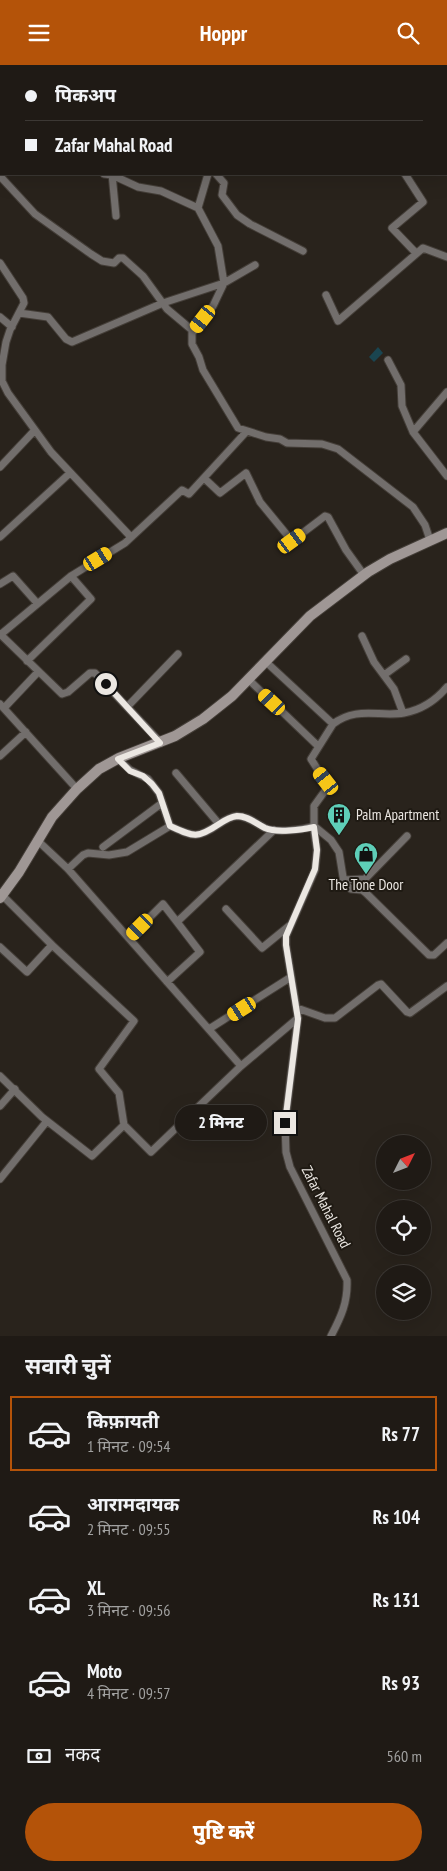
<!DOCTYPE html>
<html lang="hi">
<meta charset="utf-8">
<style>
body{margin:0;font-family:"PT Sans Narrow","Noto Sans Devanagari",sans-serif;background:#2c2722;color:#f1f3f6;height:100vh;display:flex;flex-direction:column;font-size:19px;white-space:nowrap}
*{box-sizing:border-box;margin:0}
p{font-size:16px;color:#a1a1a0}
.icon{flex:none;width:28px;height:28px;fill:none;stroke:currentColor;stroke-width:2;stroke-linecap:round;stroke-linejoin:round}
.map{position:relative;height:1271px;overflow:hidden}
.sheet{display:flex;flex-direction:column;background:#1f1a15;flex:1}
.sheet>*{flex:none}
.banner{position:absolute;left:0px;top:0px;width:448px;height:110px;box-shadow:0 5px 20px #0002,0 0 0 1px #3c3834;display:grid;align-content:center;height:110px;padding:0 25px;background:#1f1a15}
.needle{width:32px;rotate:48deg}
.buttons{position:absolute;left:376px;top:1070px;display:grid;gap:10px}
.buttons a{display:grid;place-items:center;width:55px;height:55px;border-radius:50%;background:#1f1a15;box-shadow:0 5px 20px #0002,0 0 0 1px #3c3834;font-size:25px}
.end{position:absolute;width:22px;height:22px;margin:-11px;border:6px solid #ebe7e2;background:#111;box-shadow:0 0 0 2px #111}
.from{border-radius:50%}
.bubble{position:absolute;height:35px;border-radius:18px;background:#1f1a15;box-shadow:0 5px 20px #0002,0 0 0 1px #3c3834;font-size:16px;font-weight:800;line-height:35px;text-align:center}
.car{position:absolute;width:15px;height:30px;margin:-15px -8px;border-radius:6px;box-shadow:0 0 4px 1px #0007;background:linear-gradient(#f5c518 24%,#345 0 40%,#f5c518 0 76%,#345 0 86%,#f5c518 0)}
.banner b{display:flex;align-items:center;gap:18px;height:48px;font-size:19px}
.banner b+b{border-top:1px solid #3c3834}
.banner i{width:12px;height:12px;background:#f1f3f6}
ul{padding:0;list-style:none}
li{display:flex;align-items:center;gap:15px;height:75px;margin:0 10px 8px;padding:0 15px;border:2px solid transparent;border-radius:0px}
li div{flex:1}
li b{display:block;font-size:19px}
li em{font-style:normal;font-weight:800}
li.current{border-color:#b45309}
li>.icon{width:45px;height:45px;stroke-width:1.5}
h2{padding:0 25px;font-size:22px;line-height:60px}
.pay{display:flex;align-items:center;gap:12px;height:55px;padding:0 25px;font-size:19px}
.pay p{margin-inline-start:auto}
.primary-button{display:flex;gap:10px;margin-top:auto;padding:10px 25px}
.primary-button a{flex:1;height:58px;border-radius:30px;background:#b45309;color:#fff;font-size:20px;font-weight:800;line-height:58px;text-align:center}
header{display:flex;justify-content:space-between;align-items:center;height:65px;padding:0 25px;background:#b45309;color:#fff;font-size:22px;font-weight:800}
.map>svg:first-child{display:block}
</style>
<header><svg class="icon" aria-label="menu" viewBox="0 0 24 24"><path d="M4 6h16M4 12h16M4 18h16"/></svg>Hoppr<svg class="icon" aria-label="search" viewBox="0 0 24 24"><circle cx="10" cy="10" r="6"/><path d="M15 15l6 6"/></svg></header>
<div class="map">
<svg width="447" height="1271" viewBox="0 0 447 1271">
<rect width="100%" height="100%" fill="#29231c"/>
<!-- water -->
<path fill="#1a4550" d="M378 282 383 288 374 297 369 292Z"/>
<g fill="none" stroke-linecap="round" stroke-linejoin="round">
<!-- street casing -->
<g stroke="#443e38" stroke-width="9">
<path id="street" d="M17 0V1
M121 0 122 1
M369 0 370 1
M195 1 197 0
M446 40H447
M0 88H1
M104 109 112 110 138 122 161 126 198 143 208 109
M112 109 116 151
M216 109 224 118 222 130 237 150 250 159 303 186
M405 109 423 137 392 163 416 188
M0 111 35 149 91 189 102 196 114 198 119 193H123L143 211 167 244 192 265V279L199 292 203 305 238 363 266 372 280 374 287 378 322 379 338 384 413 442 425 460 430 475
M0 198 23 233 24 238 10 265 6 277 2 300V316L8 328 51 387 130 471
M326 230 338 256 423 183 447 192
M19 248 48 252 66 274 72 277 163 238 224 218 255 200
M0 252 12 262
M193 267 213 241 224 218 218 181 198 143
M388 295 401 320 402 341 413 367 447 411
M413 367 447 327
M0 402 35 365
M204 413 220 428 246 408 260 437 292 476 325 451 328 452 346 485 364 510
M0 472 70 408
M0 519 13 511 37 538
M0 569 62 629 68 627 90 608H95L161 678
M0 570 71 511 125 478 182 425 189 429 247 366
M362 571 374 597 394 624 403 648
M27 596 91 534 71 511
M265 596 333 659
M384 610 406 594
M248 614 318 681
M0 639 77 724
M127 642 178 589
M4 643 38 607
M0 691 26 667
M118 694 130 705 148 714 152 719 159 728 170 761C194 772 197 774 219 759 225 755 230 752 237 751 248 751 255 758 265 763 276 768 302 765 314 761L331 775 339 787 344 818 351 824 362 825 366 828 429 890H434L447 878
M176 708 219 759
M37 775 68 804 241 1001
M103 782 162 738
M68 804 83 790 88 788 109 790 127 787 170 761
M343 815 365 814 407 771
M0 828 52 880
M226 844 262 883 289 861
M129 873 163 839 177 857
M0 882 27 907 52 880 134 956 99 1004 119 1028 124 1060 92 1091 42 1052 0 1011
M167 917 200 887 177 857 274 765
M297 943 325 953H335L378 920 381 919 407 947 410 948 447 921
M209 964 291 912
M0 1041 15 1024
M124 1060 151 1087 241 1001 298 953
M0 1114 47 1056
M331 1271C341 1252 348 1237 347 1215L290 1102 286 1087 285 1058 298 953 286 880V871L315 805 317 785 314 765V741L327 723 325 716 311 694 333 659C356 641 379 652 404 648 421 645 436 635 447 622"/>
</g>
<!-- secondary casing -->
<g stroke="#443e38" stroke-width="12">
<path id="secondary" d="M0 833 19 807 52 752 77 724 99 704 119 693 175 671 203 654 232 631 310 551 368 507 390 494 447 468"/>
</g>
<!-- street -->
<use href="#street" stroke="#726e6c" stroke-width="7"/>
<!-- secondary -->
<use href="#secondary" stroke="#9f9795" stroke-width="10"/>
</g>
<g fill="none" stroke-linecap="round" stroke-linejoin="round">
<!-- route -->
<path stroke="#ebe7e2" stroke-width="6" d="M106 619 160 678 118 694 130 706 143 711 152 719 159 728 170 761C194 772 197 774 219 759 225 755 230 752 237 751 248 751 255 758 265 763 276 768 302 765 314 762L317 785 315 804 286 871V880L298 954 285 1058"/>
</g>
<!-- icons -->
<defs>
<g id="building-pin" transform="scale(1.25)"><path d="M0 17L-7.5 6A9.5 9.5 0 1 1 7.5 6Z" fill="#5eceb8" stroke="#1f1a13"/><path d="M-4-6H4V6H1V3H-1V6H-4ZM-2.5-4.3h1.7v1.8h-1.7ZM.8-4.3h1.7v1.8H.8ZM-2.5-1h1.7V.8h-1.7ZM.8-1h1.7V.8H.8Z" fill="#111"/></g>
<g id="shop-pin" transform="scale(1.25)"><path d="M0 17L-7.5 6A9.5 9.5 0 1 1 7.5 6Z" fill="#5eceb8" stroke="#1f1a13"/><path d="M-5-2.5h2.3a2.7 3.5 0 0 1 5.4 0H5L5.5 6h-11ZM-1.5-2.5h3a1.5 2.3 0 0 0-3 0Z" fill="#111"/></g>
</defs>
<g fill-rule="evenodd">
<use href="#building-pin" x="339" y="750"/>
<use href="#shop-pin" x="366" y="789"/>
</g>
<g text-anchor="middle" stroke-width="4" stroke-linejoin="round" paint-order="stroke">
<!-- poi labels -->
<g font-size="15" fill="#ebe7e2" stroke="#1f1a13" text-anchor="start">
<text x="356" y="755">Palm Apartment</text>
<text x="366" y="825" text-anchor="middle">The Tone Door</text>
</g>
<!-- street labels -->
<g font-size="15" fill="#ebe7e2" stroke="#1f1a13">
<text transform="translate(326 1142) rotate(63)" y="5">Zafar Mahal Road</text>
</g>
</g>
</svg>
<div class="buttons">
<a><svg class="needle" viewBox="-14 -14 28 28"><path d="M0-13l5 13h-10z" fill="#e53935"/><path d="M0 13l5-13h-10z" fill="#a1a1a0"/></svg></a>
<a><svg class="icon" aria-label="locate" viewBox="0 0 24 24"><circle cx="12" cy="12" r="6"/><path d="M12 2v4M12 18v4M2 12h4M18 12h4"/></svg></a>
<a><svg class="icon" aria-label="layers" viewBox="0 0 24 24"><path d="M12 4l9 5-9 5-9-5zM3 14l9 5 9-5"/></svg></a>
</div>
<i class="end from" style="left:106px;top:619px"></i>
<i class="end" style="left:285px;top:1058px"></i>
<div class="bubble" style="left:175px;top:1040px;width:92px">2 मिनट</div>
<i class="car" style="left:203px;top:254px;rotate:218deg"></i>
<i class="car" style="left:292px;top:476px;rotate:54deg"></i>
<i class="car" style="left:98px;top:494px;rotate:59deg"></i>
<i class="car" style="left:272px;top:637px;rotate:313deg"></i>
<i class="car" style="left:326px;top:716px;rotate:322deg"></i>
<i class="car" style="left:140px;top:862px;rotate:225deg"></i>
<i class="car" style="left:242px;top:944px;rotate:238deg"></i>
<div class="banner">
<b><i class="from"></i>पिकअप</b>
<b><i></i>Zafar Mahal Road</b>
</div>
</div>
<section class="sheet">
<h2>सवारी चुनें</h2>
<ul>
<li class="current"><svg class="icon" aria-label="car" viewBox="0 0 24 24"><path d="M5 17H2v-5l4-1 3-4h7l3 4 3 1v5h-3M9 17h6M6 11h13"/><circle cx="7" cy="17" r="2"/><circle cx="17" cy="17" r="2"/></svg><div><b>किफ़ायती</b><p>1 मिनट · 09:54</p></div><em>Rs 77</em></li>
<li><svg class="icon" aria-label="car" viewBox="0 0 24 24"><path d="M5 17H2v-5l4-1 3-4h7l3 4 3 1v5h-3M9 17h6M6 11h13"/><circle cx="7" cy="17" r="2"/><circle cx="17" cy="17" r="2"/></svg><div><b>आरामदायक</b><p>2 मिनट · 09:55</p></div><em>Rs 104</em></li>
<li><svg class="icon" aria-label="car" viewBox="0 0 24 24"><path d="M5 17H2v-5l4-1 3-4h7l3 4 3 1v5h-3M9 17h6M6 11h13"/><circle cx="7" cy="17" r="2"/><circle cx="17" cy="17" r="2"/></svg><div><b>XL</b><p>3 मिनट · 09:56</p></div><em>Rs 131</em></li>
<li><svg class="icon" aria-label="car" viewBox="0 0 24 24"><path d="M5 17H2v-5l4-1 3-4h7l3 4 3 1v5h-3M9 17h6M6 11h13"/><circle cx="7" cy="17" r="2"/><circle cx="17" cy="17" r="2"/></svg><div><b>Moto</b><p>4 मिनट · 09:57</p></div><em>Rs 93</em></li>
</ul>
<div class="pay"><svg class="icon" aria-label="cash" viewBox="0 0 24 24"><path d="M3 7h18v10H3z"/><circle cx="12" cy="12" r="2"/></svg>नकद<p>560 m</p></div>
<div class="primary-button"><a>पुष्टि करें</a></div>
</section>
